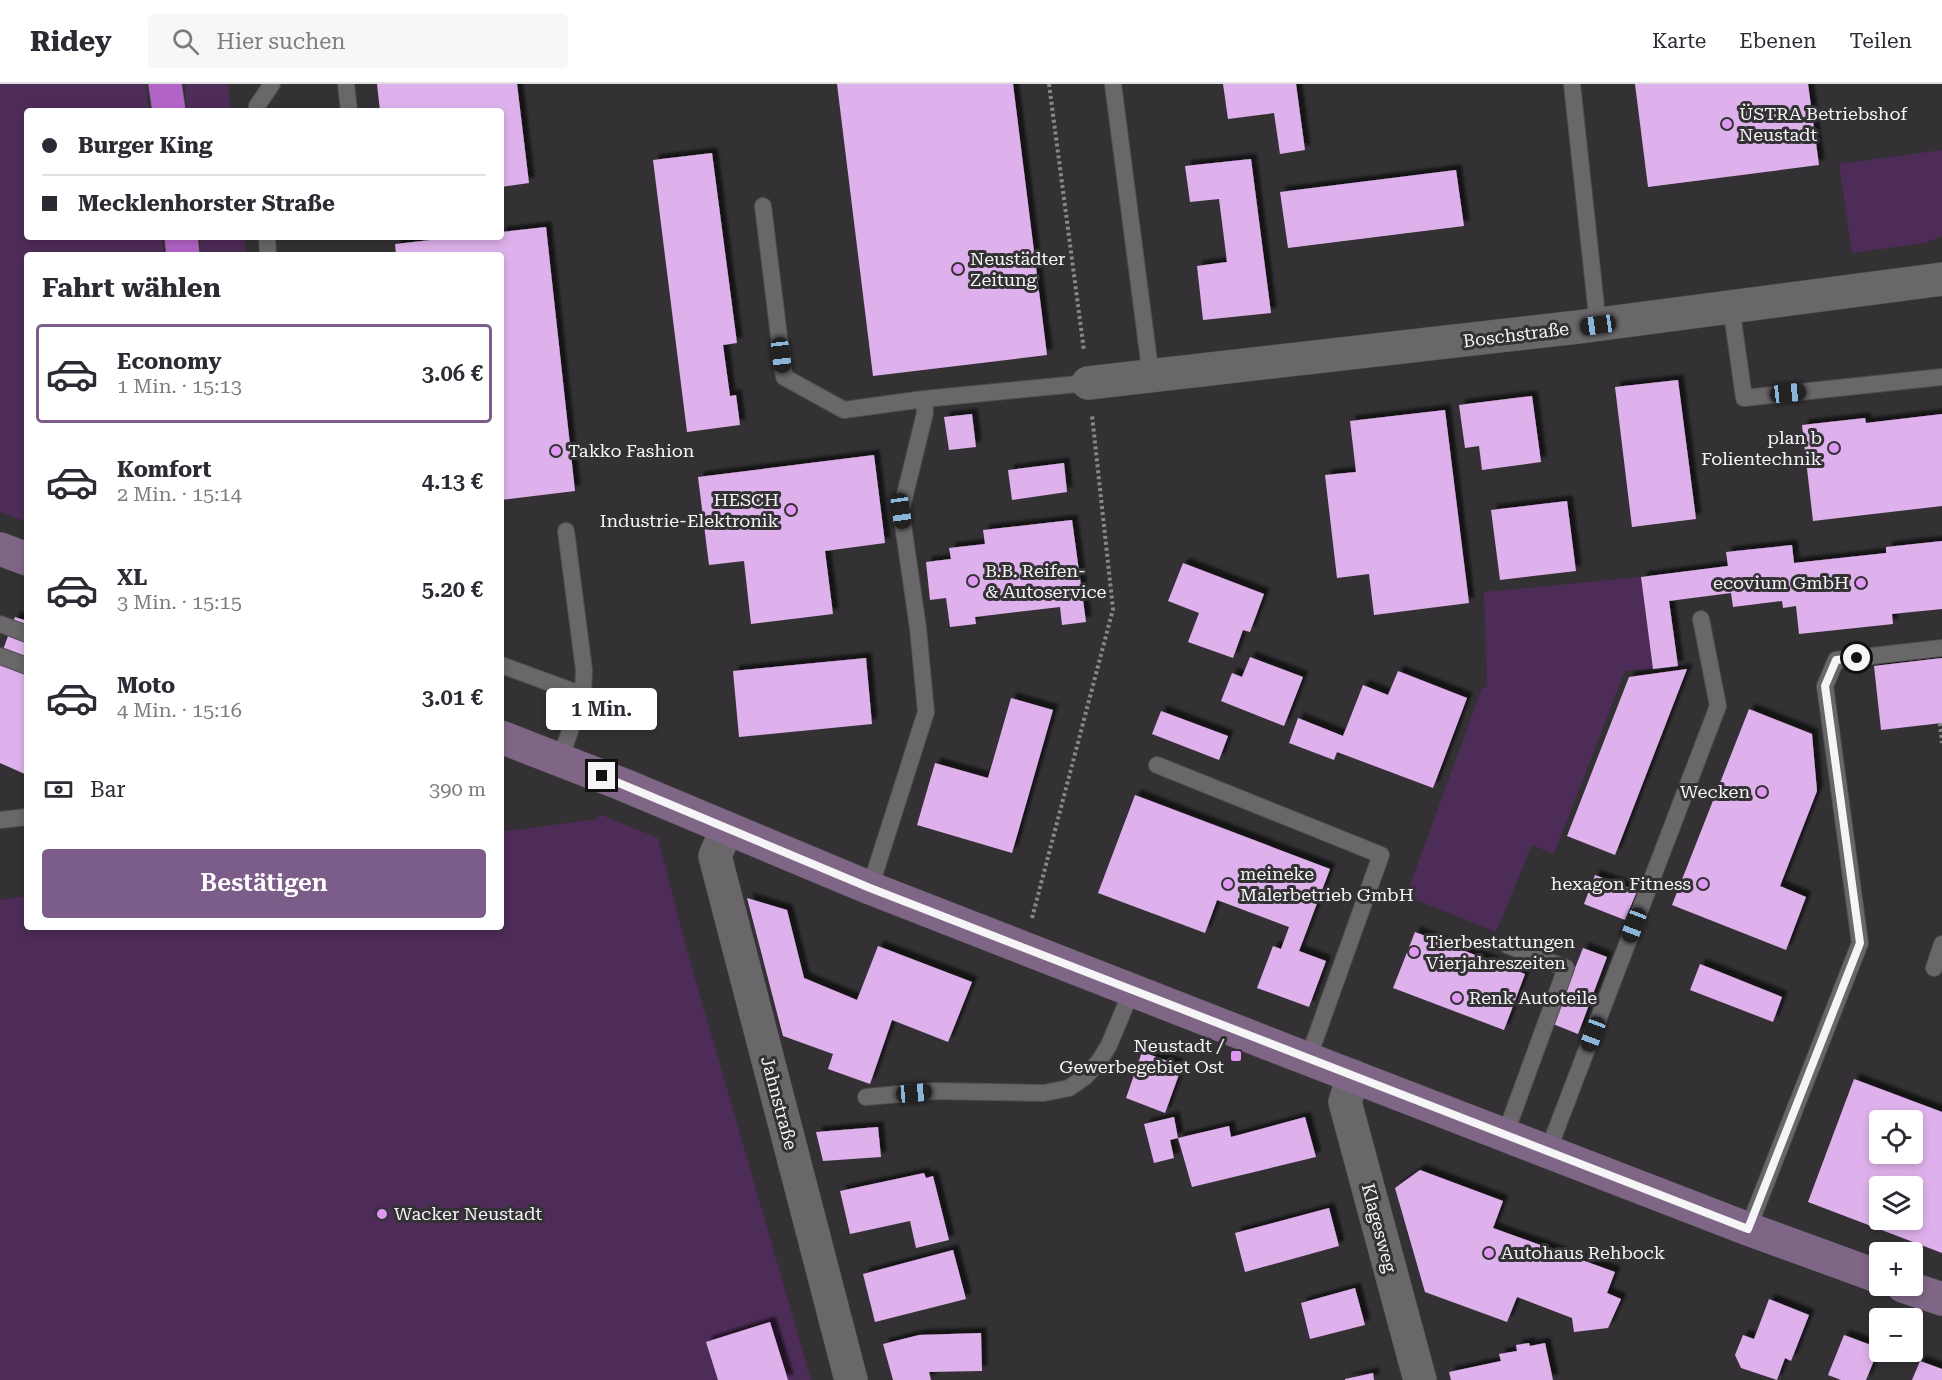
<!DOCTYPE html>
<html lang="de">
<meta charset="utf-8">
<style>
body{margin:0;font-family:"Roboto Serif",serif;background:#f7f7f7;color:#2b2b33;height:100vh;display:flex;flex-direction:column;font-size:22px;white-space:nowrap}
*{box-sizing:border-box;margin:0}
p{font-size:20px;color:#7c7c81}
.icon{flex:none;width:33px;height:33px;fill:none;stroke:currentColor;stroke-width:2;stroke-linecap:round;stroke-linejoin:round}
.map{position:relative;flex:1;overflow:hidden}
.details{position:absolute;left:24px;top:168px;width:480px;height:678px;display:flex;flex-direction:column;background:#fff;border-radius:6px;box-shadow:0 3px 9px #0003}
.details>*{flex:none}
.banner{position:absolute;left:24px;top:24px;width:480px;height:132px;border-radius:6px;box-shadow:0 3px 9px #0003;display:grid;align-content:center;height:132px;padding:0 18px;background:#fff}
.fabs{position:absolute;left:1869px;top:1026px;display:grid;gap:12px}
.fabs a{display:grid;place-items:center;width:54px;height:54px;border-radius:6px;background:#fff;box-shadow:0 3px 9px #0003;font-size:30px}
.end{position:absolute;width:27px;height:27px;margin:-14px;border:8px solid #f5f4f6;background:#111;box-shadow:0 0 0 3px #111}
.from{border-radius:50%}
.bubble{position:absolute;height:42px;border-radius:6px;background:#fff;box-shadow:0 3px 9px #0003;font-size:20px;font-weight:600;line-height:42px;text-align:center}
.car{position:absolute;width:18px;height:36px;margin:-18px -9px;border-radius:8px;box-shadow:0 0 4px 2px #0007;background:linear-gradient(#222 24%,#8ab4d8 0 40%,#222 0 76%,#8ab4d8 0 86%,#222 0)}
.banner b{display:flex;align-items:center;gap:21px;height:57px;font-size:22px}
.banner b+b{border-top:2px solid #e1e1e2}
.banner i{width:15px;height:15px;background:#2b2b33}
ul{padding:0;list-style:none}
li{display:flex;align-items:center;gap:18px;height:99px;margin:0 12px 9px;padding:0 6px;border:3px solid transparent;border-radius:6px}
li div{flex:1}
li b{display:block;font-size:22px}
li em{font-style:normal;font-weight:600}
li.current{border-color:#7c5c89}
li>.icon{width:54px;height:54px;stroke-width:1.5}
h2{padding:0 18px;font-size:27px;line-height:72px}
.pay{display:flex;align-items:center;gap:15px;height:66px;padding:0 18px;font-size:22px}
.pay p{margin-inline-start:auto}
.button{display:flex;gap:12px;margin-top:auto;padding:12px 18px}
.button a{flex:1;height:69px;border-radius:6px;background:#7c5c89;color:#fff;font-size:24px;font-weight:600;line-height:69px;text-align:center}
header{display:flex;align-items:center;gap:36px;box-sizing:border-box;height:84px;padding:0 30px;background:#fff;border-bottom:2px solid #e1e1e2}
header strong{font-size:28px}
nav{display:flex;gap:33px;margin-inline-start:auto;font-size:21px}
.search{width:420px;height:54px;background:#f7f7f7;display:flex;align-items:center;gap:15px;box-sizing:border-box;padding:0 21px;border-radius:6px;color:#7c7c81;font-size:22px}
.map>svg:first-child{display:block}
</style>
<header>
<strong>Ridey</strong>
<div class="search"><svg class="icon" aria-label="search" viewBox="0 0 24 24"><circle cx="10" cy="10" r="6"/><path d="M15 15l6 6"/></svg>Hier suchen</div>
<nav><a>Karte</a><a>Ebenen</a><a>Teilen</a></nav>
</header>
<div class="map">
<svg width="1942" height="1296" viewBox="0 0 1942 1296">
<defs>
<filter id="shadow"><feDropShadow dx="5.5" dy="-5.5" stdDeviation="1.5" flood-color="#0009"/></filter>
</defs>
<rect width="100%" height="100%" fill="#333134"/>
<!-- green -->
<path fill="#4e2c58" d="M0 0H146L148 27H27V153H162L164 171H27V438L0 428Z
M185 0H228L231 27H187Z
M1942 66V152L1925 159 1852 169 1839 80Z
M200 153H244L246 171H201Z
M1641 493 1653 585 1625 587 1554 770 1532 761 1496 848 1406 812 1482 604 1487 602 1484 508Z
M599 730 658 754 688 870 811 1296H0V816L27 812V843H501V748L597 735Z"/>
<!-- building -->
<path fill="#dfb1ec" fill-rule="evenodd" filter="url(#shadow)" d="M377 0H517L529 99 501 103V27H380Z
M837 0H1013L1047 271 873 292Z
M1223 0H1296L1305 66 1280 70 1274 29 1228 35Z
M1635 0H1808L1819 81 1648 103Z
M712 69 737 259 723 261 730 312 736 311 740 341 687 348 653 76Z
M1251 75 1271 229 1203 236 1197 182 1227 178 1219 115 1190 118 1185 82Z
M1456 86 1464 142 1288 164 1280 108Z
M546 143 575 407 501 416V171H396L395 160 458 153H501V148Z
M1678 296 1696 435 1632 443 1615 303Z
M1532 312 1541 378 1482 386 1479 362 1465 364 1459 321Z
M1445 326 1469 519 1374 531 1369 490 1337 494 1325 391 1356 388 1350 337Z
M972 330 976 363 949 366 944 333Z
M1942 330V422L1813 437 1802 341 1865 334 1866 339Z
M874 371 885 459 825 467 833 530 751 540 744 477 709 481 698 393Z
M1064 379 1067 408 1012 416 1008 386Z
M1567 417 1576 487 1500 496 1491 426Z
M1072 436 1086 538 1062 541 1060 523 975 533 976 540 950 543 946 514 930 516 926 478 951 475 949 464 985 460 983 446Z
M1942 457V525L1892 530 1893 540 1799 550 1796 522 1783 524 1782 517 1733 523 1731 509 1669 517 1678 582 1653 585 1641 493 1728 482 1726 468 1792 461 1794 479 1886 469V463Z
M1183 479 1264 510 1250 548 1243 546 1233 574 1188 558 1199 529 1168 517Z
M15 533 27 537V691L0 679V574Z
M1250 573 1303 593 1284 642 1221 617 1232 589 1242 593Z
M866 574 872 640 739 653 733 587Z
M1942 574V639L1881 646 1874 582Z
M1687 585 1615 771 1567 752 1629 593Z
M1398 587 1467 614 1433 704 1337 668 1334 676 1289 659 1298 634 1343 652 1363 601 1388 611Z
M1011 614 1053 626 1012 769 917 741 935 679 988 694Z
M1749 625 1812 650 1817 707 1780 802 1806 813 1786 866 1672 821Z
M1161 627 1228 652 1219 676 1152 650Z
M1135 711 1330 785 1299 867 1326 877 1309 923 1257 904 1273 862 1281 865 1289 843 1217 816 1205 849 1098 809Z
M1595 791 1637 807 1625 836 1584 820Z
M747 814 787 826 804 894 857 916 878 862 972 898 948 958 892 936 870 1000 828 985 833 970 783 952Z
M1415 848 1525 890 1504 946 1393 904Z
M1583 864 1607 873 1578 950 1553 940Z
M1700 880 1782 913 1773 938 1690 906Z
M1142 968 1182 982 1165 1029 1126 1014Z
M1854 995 1942 1028V1169L1808 1118ZM1880 1036H1912V1070H1880ZM1880 1102H1912V1136H1880Z
M1174 1033 1178 1054 1170 1056 1174 1074 1154 1079 1144 1040Z
M1305 1033 1316 1073 1192 1103 1178 1054 1229 1042 1231 1053Z
M878 1043 881 1073 823 1077 816 1048Z
M1420 1086 1503 1117 1493 1144 1615 1188 1607 1209 1621 1215 1608 1244 1574 1248 1572 1234 1517 1213 1507 1238 1425 1208 1395 1104Z
M924 1089 926 1094 933 1092 949 1156 916 1164 910 1137 850 1150 840 1107Z
M1329 1124 1339 1162 1245 1188 1235 1149Z
M953 1166 966 1215 875 1238 863 1190Z
M1355 1204 1365 1241 1310 1255 1301 1219Z
M1769 1215 1809 1231 1791 1277 1785 1274 1777 1296 1741 1284 1735 1271 1743 1251 1754 1255Z
M770 1238 788 1296H718L706 1258Z
M981 1249 982 1287 929 1288 931 1296H893L883 1260 919 1251Z
M1844 1251 1879 1264 1866 1296H1841L1828 1291Z
M1529 1259 1530 1262 1545 1259 1553 1296H1451L1449 1288 1501 1277 1499 1270 1517 1267 1516 1261Z
M1920 1277 1942 1285V1296H1912Z
M1373 1289 1374 1296H1345V1295Z"/>
<g fill="none" stroke-linecap="round" stroke-linejoin="round">
<!-- lane casing -->
<g stroke="#4f4e50" stroke-width="18">
<path id="lane" d="M346 0 349 27
M1113 0 1151 293
M1572 0 1598 241
M258 27 257 22 272 0
M763 122 784 293 844 326 924 315 1088 299
M267 153 268 171
M1731 222 1744 314 1942 293
M566 447 584 586 583 611
M0 540 27 550
M0 572 27 582
M501 581 583 611 560 675
M1157 681 1381 771 1308 975
M0 736 27 733
M870 804 926 628 918 544 901 427 925 329 924 315
M1934 884 1942 860
M866 1013 934 1007 1044 1009 1069 1004 1085 993 1100 976 1109 961 1132 906
M1505 1051 1566 884 1507 861
M1548 1067 1718 622 1701 535
M1748 1145 1860 859 1825 602 1836 576 1942 564"/>
</g>
<!-- street casing -->
<g stroke="#4f4e50" stroke-width="34">
<path id="street" d="M1088 299 1578 243 1942 195
M727 744 715 772 851 1296
M1353 992 1345 1018 1420 1296"/>
</g>
<!-- secondary casing -->
<g stroke="#4f4e50" stroke-width="34">
<path id="secondary" d="M0 465 27 475
M501 653 624 701 870 804 1308 975 1748 1145 1880 1193
M1903 1202 1942 1215"/>
</g>
<!-- highway casing -->
<g stroke="#4f4e50" stroke-width="34">
<path id="highway" d="M165 0 169 27
M181 153 183 171"/>
</g>
<!-- path -->
<path stroke="#888789" stroke-width="4" stroke-dasharray="3 3" stroke-linecap="butt" d="M1049 0 1084 267
M1940 639 1942 659
M1032 834 1113 525 1092 331"/>
<!-- lane -->
<use href="#lane" stroke="#6a676a" stroke-width="16"/>
<!-- street -->
<use href="#street" stroke="#6a676a" stroke-width="33"/>
<!-- secondary -->
<use href="#secondary" stroke="#806686" stroke-width="33"/>
<!-- highway -->
<use href="#highway" stroke="#b264c7" stroke-width="33"/>
</g>
<g fill="none" stroke-linecap="round" stroke-linejoin="round">
<!-- route -->
<path stroke="#f5f4f6" stroke-width="8" d="M602 692 870 804 1748 1145 1860 859 1825 602 1836 576 1857 574"/>
</g>
<!-- markers -->
<g fill="#de98f2" stroke="#333134" stroke-width="2">
<circle cx="1727" cy="40" r="6"/>
<circle cx="958" cy="185" r="6"/>
<circle cx="1834" cy="364" r="6"/>
<circle cx="556" cy="367" r="6"/>
<circle cx="791" cy="426" r="6"/>
<circle cx="973" cy="497" r="6"/>
<circle cx="1861" cy="499" r="6"/>
<circle cx="1762" cy="708" r="6"/>
<circle cx="1228" cy="800" r="6"/>
<circle cx="1703" cy="800" r="6"/>
<circle cx="1414" cy="868" r="6"/>
<circle cx="1457" cy="914" r="6"/>
<rect x="1230" y="966" width="12" height="12" rx="3"/>
<circle cx="382" cy="1130" r="6"/>
<circle cx="1489" cy="1169" r="6"/>
</g>
<g text-anchor="middle" stroke-width="6" stroke-linejoin="round" paint-order="stroke">
<!-- poi labels -->
<g font-size="18" fill="#f5f4f6" stroke="#333134" text-anchor="start">
<text x="1739" y="36">ÜSTRA Betriebshof<tspan x="1739" dy="21">Neustadt</tspan></text>
<text x="970" y="181">Neustädter<tspan x="970" dy="21">Zeitung</tspan></text>
<text x="1822" y="360" text-anchor="end">plan b<tspan x="1822" dy="21">Folientechnik</tspan></text>
<text x="568" y="373">Takko Fashion</text>
<text x="779" y="422" text-anchor="end">HESCH<tspan x="779" dy="21">Industrie-Elektronik</tspan></text>
<text x="985" y="493">B.B. Reifen-<tspan x="985" dy="21">&amp; Autoservice</tspan></text>
<text x="1849" y="505" text-anchor="end">ecovium GmbH</text>
<text x="1750" y="714" text-anchor="end">Wecken</text>
<text x="1240" y="796">meineke<tspan x="1240" dy="21">Malerbetrieb GmbH</tspan></text>
<text x="1691" y="806" text-anchor="end">hexagon Fitness</text>
<text x="1426" y="864">Tierbestattungen<tspan x="1426" dy="21">Vierjahreszeiten</tspan></text>
<text x="1469" y="920">Renk Autoteile</text>
<text x="1224" y="968" text-anchor="end">Neustadt /<tspan x="1224" dy="21">Gewerbegebiet Ost</tspan></text>
<text x="394" y="1136">Wacker Neustadt</text>
<text x="1501" y="1175">Autohaus Rehbock</text>
</g>
<!-- street labels -->
<g font-size="18" fill="#f5f4f6" stroke="#333134">
<text transform="translate(1516 251) rotate(-7)" y="6">Boschstraße</text>
<text transform="translate(779 1019) rotate(75)" y="6">Jahnstraße</text>
<text transform="translate(1379 1144) rotate(75)" y="6">Klagesweg</text>
</g>
</g>
</svg>
<div class="fabs">
<a><svg class="icon" aria-label="locate" viewBox="0 0 24 24"><circle cx="12" cy="12" r="6"/><path d="M12 2v4M12 18v4M2 12h4M18 12h4"/></svg></a>
<a><svg class="icon" aria-label="layers" viewBox="0 0 24 24"><path d="M12 4l9 5-9 5-9-5zM3 14l9 5 9-5"/></svg></a>
<a>+</a>
<a>−</a>
</div>
<i class="end from" style="left:1857px;top:574px"></i>
<i class="end" style="left:602px;top:692px"></i>
<div class="bubble" style="left:546px;top:604px;width:111px">1 Min.</div>
<i class="car" style="left:1598px;top:241px;rotate:262deg"></i>
<i class="car" style="left:781px;top:271px;rotate:173deg"></i>
<i class="car" style="left:1788px;top:309px;rotate:84deg"></i>
<i class="car" style="left:901px;top:427px;rotate:172deg"></i>
<i class="car" style="left:1634px;top:841px;rotate:201deg"></i>
<i class="car" style="left:1593px;top:950px;rotate:201deg"></i>
<i class="car" style="left:914px;top:1009px;rotate:85deg"></i>
<div class="banner">
<b><i class="from"></i>Burger King</b>
<b><i></i>Mecklenhorster Straße</b>
</div>
<section class="details">
<h2>Fahrt wählen</h2>
<ul>
<li class="current"><svg class="icon" aria-label="car" viewBox="0 0 24 24"><path d="M5 17H2v-5l4-1 3-4h7l3 4 3 1v5h-3M9 17h6M6 11h13"/><circle cx="7" cy="17" r="2"/><circle cx="17" cy="17" r="2"/></svg><div><b>Economy</b><p>1 Min. · 15:13</p></div><em>3.06 €</em></li>
<li><svg class="icon" aria-label="car" viewBox="0 0 24 24"><path d="M5 17H2v-5l4-1 3-4h7l3 4 3 1v5h-3M9 17h6M6 11h13"/><circle cx="7" cy="17" r="2"/><circle cx="17" cy="17" r="2"/></svg><div><b>Komfort</b><p>2 Min. · 15:14</p></div><em>4.13 €</em></li>
<li><svg class="icon" aria-label="car" viewBox="0 0 24 24"><path d="M5 17H2v-5l4-1 3-4h7l3 4 3 1v5h-3M9 17h6M6 11h13"/><circle cx="7" cy="17" r="2"/><circle cx="17" cy="17" r="2"/></svg><div><b>XL</b><p>3 Min. · 15:15</p></div><em>5.20 €</em></li>
<li><svg class="icon" aria-label="car" viewBox="0 0 24 24"><path d="M5 17H2v-5l4-1 3-4h7l3 4 3 1v5h-3M9 17h6M6 11h13"/><circle cx="7" cy="17" r="2"/><circle cx="17" cy="17" r="2"/></svg><div><b>Moto</b><p>4 Min. · 15:16</p></div><em>3.01 €</em></li>
</ul>
<div class="pay"><svg class="icon" aria-label="cash" viewBox="0 0 24 24"><path d="M3 7h18v10H3z"/><circle cx="12" cy="12" r="2"/></svg>Bar<p>390 m</p></div>
<div class="button"><a>Bestätigen</a></div>
</section>
</div>
